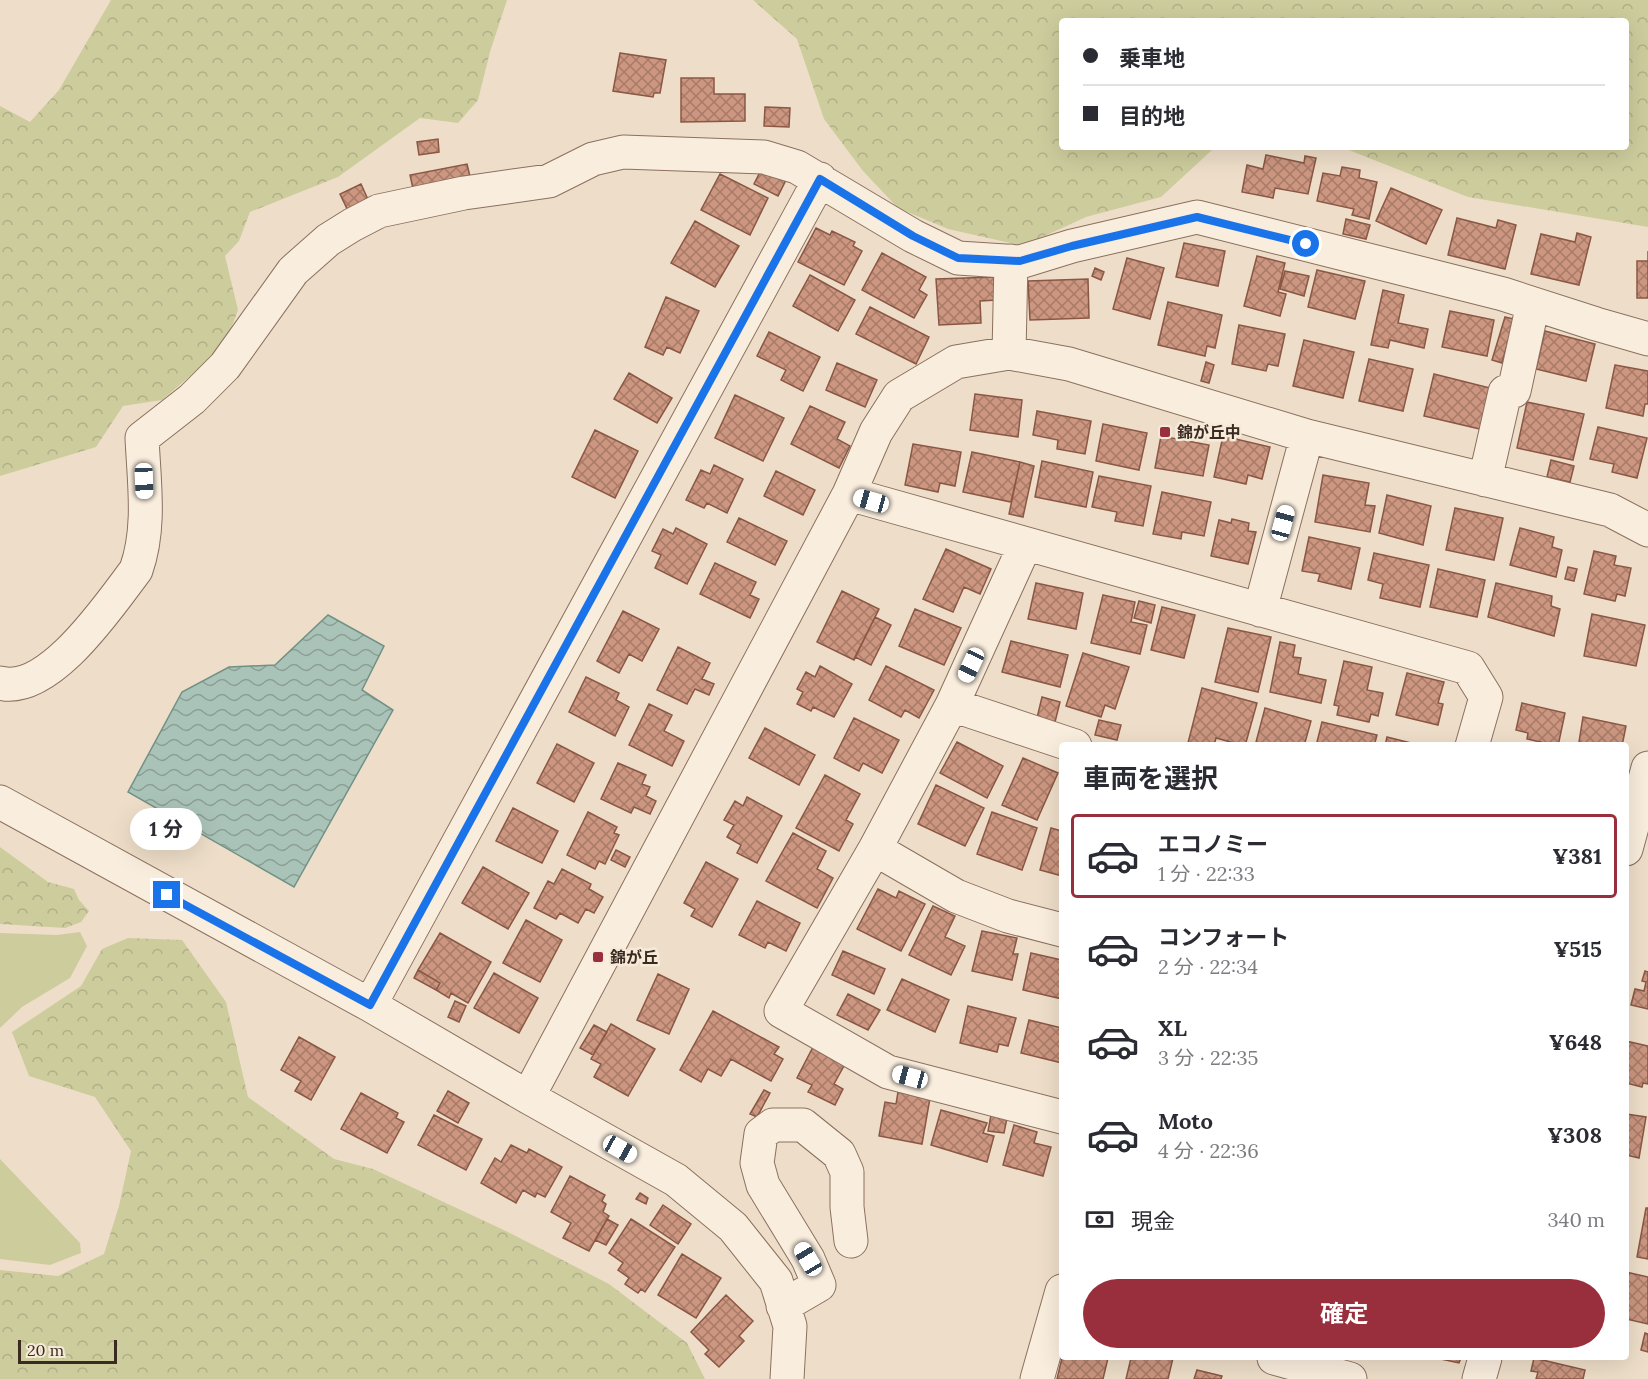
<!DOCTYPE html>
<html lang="ja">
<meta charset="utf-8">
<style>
body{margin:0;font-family:Lora,"Noto Sans JP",serif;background:#f7f7f7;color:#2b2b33;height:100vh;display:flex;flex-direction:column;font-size:22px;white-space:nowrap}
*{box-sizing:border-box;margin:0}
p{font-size:20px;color:#7c7c81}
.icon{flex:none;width:33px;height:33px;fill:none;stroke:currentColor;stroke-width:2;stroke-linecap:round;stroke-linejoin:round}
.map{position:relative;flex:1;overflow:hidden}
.details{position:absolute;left:1059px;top:742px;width:570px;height:618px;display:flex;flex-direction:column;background:#fff;border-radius:6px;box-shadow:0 6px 24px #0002}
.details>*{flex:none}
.top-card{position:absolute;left:1059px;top:18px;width:570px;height:132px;border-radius:6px;box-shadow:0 6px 24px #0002;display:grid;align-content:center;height:132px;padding:0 24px;background:#fff}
.scale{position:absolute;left:18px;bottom:15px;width:99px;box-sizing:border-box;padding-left:6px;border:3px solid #3b2a21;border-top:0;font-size:16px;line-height:21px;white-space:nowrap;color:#3b2a21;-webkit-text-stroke:4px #f6ead9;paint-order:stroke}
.end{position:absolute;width:27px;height:27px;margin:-14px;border:8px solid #1a73e8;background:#fff;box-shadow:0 0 0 3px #fff}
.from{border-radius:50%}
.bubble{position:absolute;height:42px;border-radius:21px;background:#fff;box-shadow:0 6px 24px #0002;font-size:20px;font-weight:700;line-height:42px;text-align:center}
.car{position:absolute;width:18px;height:36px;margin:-18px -9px;border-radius:8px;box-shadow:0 0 4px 2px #0007;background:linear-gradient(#fff 24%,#345 0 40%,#fff 0 76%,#345 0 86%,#fff 0)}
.top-card b{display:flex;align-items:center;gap:21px;height:57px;font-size:22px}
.top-card b+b{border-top:2px solid #e1e1e2}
.top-card i{width:15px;height:15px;background:#2b2b33}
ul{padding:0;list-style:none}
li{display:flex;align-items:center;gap:18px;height:84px;margin:0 12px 9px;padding:0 12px;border:3px solid transparent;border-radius:6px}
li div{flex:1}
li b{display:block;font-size:22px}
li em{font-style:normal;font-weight:700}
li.active{border-color:#992e3c}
li>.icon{width:54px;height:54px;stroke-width:1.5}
h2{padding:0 24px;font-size:27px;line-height:72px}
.pay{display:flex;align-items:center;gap:15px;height:66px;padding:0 24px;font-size:22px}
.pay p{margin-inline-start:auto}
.button{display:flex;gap:12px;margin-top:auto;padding:12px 24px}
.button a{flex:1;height:69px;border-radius:36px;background:#992e3c;color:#fff;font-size:24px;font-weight:700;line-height:69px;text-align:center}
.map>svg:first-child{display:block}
</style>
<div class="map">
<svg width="1648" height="1379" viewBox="0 0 1648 1379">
<defs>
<pattern id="forest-crowns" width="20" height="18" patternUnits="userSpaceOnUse" patternTransform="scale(1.5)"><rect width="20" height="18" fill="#cdcc9d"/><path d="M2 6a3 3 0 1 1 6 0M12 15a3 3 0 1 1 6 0" fill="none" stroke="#b1af87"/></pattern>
<pattern id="water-waves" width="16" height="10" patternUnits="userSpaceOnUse" patternTransform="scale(1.5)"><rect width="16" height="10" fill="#aac3b8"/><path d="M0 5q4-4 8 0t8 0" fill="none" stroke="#8c9f95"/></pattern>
<pattern id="building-cross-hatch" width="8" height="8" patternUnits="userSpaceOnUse" patternTransform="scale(1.5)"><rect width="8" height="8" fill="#cc9680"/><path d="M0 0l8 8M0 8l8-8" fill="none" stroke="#a77b68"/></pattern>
</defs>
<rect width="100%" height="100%" fill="#eedec9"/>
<!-- green -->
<path fill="#cdcc9d" d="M80 932 87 946 70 978 22 1007 0 1028V933L57 935Z
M0 1159 80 1243 81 1253 50 1265 0 1259Z"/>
<!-- forest -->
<path fill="url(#forest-crowns)" d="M111 0H507L490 52 478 100 458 123 420 118 338 177 250 212 239 241 225 256 238 310 224 347 162 400 123 406 96 447 0 476V106L30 122 59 90Z
M753 0H1648V227L1468 197 1341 147H1626V21H1062V147H1223L1212 150 1161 197 1086 217 1023 246 948 229 898 208 863 171 824 119 797 39Z
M0 847 48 882 74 889 79 900 89 911 81 922 65 928 0 924Z
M128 938 182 940 226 1002 248 1097 334 1159 373 1169 508 1232 609 1284 687 1343 705 1379H0V1270L58 1276 104 1254 119 1206 131 1151 95 1097 29 1076 12 1032 81 986 102 949Z"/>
<!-- water -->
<path fill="url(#water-waves)" stroke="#709185" stroke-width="1.5" d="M328 615 384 646 362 690 393 710 294 887 128 792 182 692 229 667 275 665Z"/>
<!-- building -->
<path fill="url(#building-cross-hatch)" stroke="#8a5744" stroke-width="1.5" d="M620 53 666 60 660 93H654L653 97 613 91Z
M681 78H714V94H745V121L681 122Z
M765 107 790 108 789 127 764 126Z
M438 139 439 152 419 155 417 142Z
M1266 155 1304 163 1305 156 1316 158 1308 194 1275 188 1273 198 1242 192 1247 165 1263 169Z
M467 164 471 181 414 193 410 175Z
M1342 167 1360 170 1359 178 1377 182 1369 219 1352 215 1354 209 1317 201 1323 173 1340 176Z
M762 168 786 180 778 196 754 184Z
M720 174 768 198 750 235 701 210Z
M361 184 371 206 350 215 340 194Z
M1391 188 1442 210 1426 244 1376 221Z
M1457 218 1496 228 1498 220 1516 225 1505 269 1448 255Z
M1346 219 1370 225 1366 239 1343 234Z
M695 221 739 246 715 287 671 263Z
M816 228 830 235 832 231 855 242 853 246 862 251 844 285 798 262Z
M1577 233 1591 237 1579 285 1531 274 1541 234 1575 242Z
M1184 243 1225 251 1218 286 1176 277Z
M1648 251V298H1637V261H1648Z
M882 253 926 277 919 290 927 295 914 318 862 290Z
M1257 256 1285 263 1278 292 1286 294 1280 316 1244 306Z
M1127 258 1164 268 1150 319 1113 309Z
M1095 268 1104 272 1101 280 1092 276Z
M1317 270 1365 281 1355 319 1308 307Z
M1285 271 1309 276 1304 296 1280 289Z
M810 275 855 300 838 331 793 306Z
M995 277 997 300 980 301 981 323 939 325 936 279Z
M1088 279 1089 318 1030 320 1028 281Z
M1383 290 1404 295 1398 323 1428 329 1424 348 1390 340 1388 348 1371 345Z
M666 297 699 311 680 353 667 347 663 355 645 347Z
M1168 302 1222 315 1215 348 1207 346 1205 356 1158 345Z
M870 307 929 337 916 364 856 334Z
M1450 311 1494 320 1487 356 1442 347Z
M1505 317 1514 319 1502 363 1492 360Z
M1239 325 1285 334 1278 366 1268 364 1266 371 1232 364Z
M1545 331 1595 344 1586 381 1536 369Z
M769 332 820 357 803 391 781 380 786 370 757 356Z
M1304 340 1354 352 1343 398 1293 386Z
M1369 359 1413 369 1403 411 1359 401Z
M1206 362 1214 365 1209 383 1201 381Z
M837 363 877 380 865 407 826 390Z
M1615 365 1648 371V404H1645L1643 416 1606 408Z
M629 373 672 398 657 423 614 399Z
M1434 374 1490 388 1480 429 1424 416Z
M975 394 1022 400 1018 437 970 430Z
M735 395 784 418 763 461 715 438Z
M1527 402 1584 414 1573 460 1517 448Z
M810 406 845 422 837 439 850 446 839 468 791 444Z
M1037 411 1091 421 1085 454 1057 449 1058 440 1033 435Z
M1103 424 1147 433 1139 470 1096 461Z
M1598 427 1647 438 1637 478 1612 472 1614 464 1590 459Z
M595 430 638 451 615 498 572 477Z
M1161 436 1209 445 1203 476 1155 468Z
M1223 436 1270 447 1262 479 1248 475 1246 484 1214 477Z
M913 444 961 452 955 486 940 483 938 492 905 485Z
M972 452 1020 462 1011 502 963 492Z
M1551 460 1574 466 1570 482 1547 477Z
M1042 461 1093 472 1086 507 1035 497Z
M1020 462 1034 466 1023 517 1009 514Z
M714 465 743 479 727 513 707 503 704 508 686 500 701 470 710 474Z
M776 471 815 490 803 515 764 496Z
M1323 475 1369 483 1365 505 1375 506 1370 532 1315 522Z
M1099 476 1151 486 1143 526 1115 521 1117 512 1092 507Z
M1162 492 1211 502 1204 536 1182 532 1181 539 1153 534Z
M1387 495 1431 506 1423 545 1379 533Z
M1455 508 1503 518 1494 560 1446 550Z
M739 518 787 541 775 565 727 542Z
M1232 519 1249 523 1248 531 1256 532 1248 564 1211 556 1219 520 1231 523Z
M676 528 707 544 687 584 655 568 661 555 652 551 663 529 673 534Z
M1520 528 1554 537 1552 547 1562 550 1556 577 1510 565Z
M1309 537 1360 548 1351 589 1318 581 1320 574 1302 571Z
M946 549 991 569 980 594 964 587 953 612 923 599Z
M1594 551 1616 556 1614 565 1631 568 1625 596 1617 594 1615 601 1584 594Z
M1374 553 1429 565 1420 607 1380 598 1383 584 1368 580Z
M715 563 756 582 750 595 759 599 750 618 700 594Z
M1568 567 1577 569 1574 581 1565 579Z
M1438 569 1485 580 1477 617 1430 607Z
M1036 583 1083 593 1076 629 1028 619Z
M1496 583 1552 596 1551 606 1560 609 1554 636 1488 617Z
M842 591 879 609 854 660 817 642Z
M1103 595 1135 602 1131 622 1147 625 1140 654 1091 643Z
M1139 601 1155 605 1151 623 1134 618Z
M1162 607 1195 615 1184 658 1151 650Z
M915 609 961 628 944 665 899 646Z
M623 611 659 629 642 661 629 654 619 673 597 661Z
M1592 614 1645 625 1636 666 1584 656Z
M875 617 891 625 871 665 855 657Z
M1228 628 1271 637 1258 692 1215 682Z
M1011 641 1068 655 1060 687 1002 672Z
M1280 642 1295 645 1293 657 1301 658 1298 674 1326 680 1321 703 1270 692Z
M678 647 710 663 702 679 714 684 709 695 695 689 687 704 657 690Z
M1083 653 1129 667 1115 709 1105 705 1101 717 1066 706Z
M1344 661 1372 667 1367 690 1383 693 1378 716 1371 714 1369 722 1337 715 1339 706 1334 705Z
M820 666 852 684 834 717 813 707 811 711 797 704 803 692 797 689 806 672 815 677Z
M886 666 934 690 919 718 905 710 901 717 869 700Z
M1407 673 1444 682 1438 703 1443 704 1438 725 1396 715Z
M586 677 619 693 616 700 629 707 615 736 569 712Z
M1202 688 1257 703 1245 746 1216 738 1214 746H1197L1188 743Z
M1042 697 1060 702 1055 722 1037 718Z
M1522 703 1565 713 1558 746 1527 739 1528 733 1516 730Z
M649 704 672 715 664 731 684 741 672 766 629 745Z
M1265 708 1311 721 1304 746H1255Z
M1583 717 1626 726 1622 746H1589L1579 742Z
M854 718 899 740 882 773 863 763 859 771 834 758Z
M1099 720 1121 725 1117 740 1095 735Z
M1322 722 1377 735 1374 746H1316Z
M765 728 815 755 799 785 749 758Z
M1387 737 1423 746H1385Z
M957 742 1003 766 987 798 940 773Z
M557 744 594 763 574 802 537 783Z
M1023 758 1058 773 1037 820 1002 805Z
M618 763 646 775 642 784 650 787 646 796 656 801 650 814 634 807 631 813 601 799Z
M825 775 860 794 846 820 853 824 839 851 796 828Z
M936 785 984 808 965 846 918 824Z
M747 797 782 816 757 863 737 853 741 845 727 837 734 825 724 820 735 801 743 806Z
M513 808 558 831 542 863 496 841Z
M588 812 617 827 614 833 619 835 605 864 599 861 595 869 567 855Z
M992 812 1037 828 1022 870 977 854Z
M1051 828 1062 831V876L1040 870Z
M793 833 826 851 817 869 833 878 817 908 766 881Z
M616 850 630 857 625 867 611 860Z
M706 862 738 879 712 927 691 916 695 909 684 903Z
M483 867 529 893 508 929 462 903Z
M562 869 591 884 589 889 603 897 594 913 586 909 578 923 560 913 556 919 534 908 548 881 554 884Z
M878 889 896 898 899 891 925 904 901 951 857 929Z
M757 901 800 923 786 951 768 942 765 948 739 935Z
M933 906 955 916 945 937 965 946 951 975 909 955Z
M526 920 562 940 540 982 503 963Z
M982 931 1017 938 1013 954H1018L1012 980 972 971Z
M440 933 491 962 468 1003 451 993 449 998 436 990 440 983 418 970Z
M843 951 885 969 874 994 832 975Z
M1031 953 1062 960V999L1023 990Z
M418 970 440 983 436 990 414 978Z
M1645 971 1648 972V1009L1631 1005 1635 989 1644 991 1646 982 1642 981Z
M494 973 538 998 519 1033 474 1008Z
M658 974 689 989 669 1034 637 1020Z
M902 979 949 1000 935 1032 887 1010Z
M848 994 880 1010 868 1030 837 1015Z
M455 1001 466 1006 459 1022 448 1017Z
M968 1006 1016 1018 1008 1046 999 1044 997 1052 960 1043Z
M713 1011 779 1047 774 1054 783 1059 771 1081 731 1059 721 1076 708 1069 701 1082 680 1070Z
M1029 1020 1062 1028V1063L1021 1053Z
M611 1024 655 1049 628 1096 594 1077 601 1064 591 1059Z
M594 1025 607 1032 593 1055 580 1048Z
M299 1037 335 1057 311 1100 295 1091 301 1081 281 1070Z
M1626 1041 1648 1046V1084L1643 1083 1642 1087 1626 1083Z
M813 1047 845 1064 834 1084 843 1089 835 1105 808 1092 812 1085 797 1078Z
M764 1090 770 1093 757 1117 750 1114Z
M448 1091 469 1103 458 1123 437 1111Z
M898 1092 930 1098 922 1144 879 1136 885 1102 896 1104Z
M361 1093 398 1113 396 1118 404 1122 387 1153 341 1129Z
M941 1110 987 1123 983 1133 994 1136 987 1162 931 1145Z
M1626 1114 1646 1117 1639 1158 1626 1155Z
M434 1115 482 1139 466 1170 418 1145Z
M991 1115 1007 1118 1004 1133 988 1131Z
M1014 1125 1037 1132 1034 1143 1051 1147 1043 1176 1003 1165Z
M511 1145 527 1153 529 1149 562 1167 545 1197 537 1193 535 1197 523 1190 516 1203 481 1183 495 1158 501 1162Z
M570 1176 605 1195 602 1201 606 1204 603 1212 609 1216 589 1251 563 1238 571 1223 551 1212Z
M640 1193 648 1198 646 1204 636 1199Z
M663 1205 691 1224 678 1244 650 1225Z
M1646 1208H1648V1259L1637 1257Z
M607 1219 618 1225 606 1245 595 1240Z
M631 1219 675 1247 645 1292 641 1289 638 1293 625 1284 629 1278 618 1270 623 1263 609 1253Z
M682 1254 721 1278 696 1318 658 1295Z
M1626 1272 1648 1277V1324L1626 1319Z
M726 1295 753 1321 739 1336 744 1341 719 1367 705 1354 709 1350 691 1332Z
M1645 1333 1648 1334V1352L1641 1350Z
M1062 1358H1108L1103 1379H1057Z
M1131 1358H1173L1168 1379H1126Z
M1436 1358H1461L1459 1363Z
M1534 1358 1585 1370 1583 1379H1536L1538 1372 1531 1371Z
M1197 1370 1222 1376 1221 1379H1194Z"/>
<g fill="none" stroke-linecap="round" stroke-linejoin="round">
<!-- minor casing -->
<g stroke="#8b705e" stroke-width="35">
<path id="minor" d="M1009 353 1011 261
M1485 480 1505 392 1514 391 1533 304
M849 494 1468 668 1486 697 1472 746
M1025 545 952 705 875 849 781 1011 888 1072 1062 1117
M1260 610 1307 436
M0 683C49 696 110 604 136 570 151 528 144 482 142 438L192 399 225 366 293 271 328 240 352 225 379 211 464 193 549 181 593 159 623 152 764 157 797 167 913 236 958 258 1020 262 1072 246 1197 217 1503 294 1596 324 1648 339
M952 705 1075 746
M0 802 370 1005 528 1097 676 1180 733 1227 776 1281 790 1326 787 1379
M875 849 956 896 1008 916 1062 930
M1626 849 1648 768
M370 1005 820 179
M528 1097 849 494 876 432 899 396 956 362 1009 353 1069 364 1307 436 1610 510 1648 530
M783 1306 819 1285 808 1259 763 1185 757 1163 761 1134 773 1125H803L839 1154 847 1172V1207L851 1241
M1274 1358 1350 1379
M1037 1379 1062 1291
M1479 1379 1485 1358"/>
</g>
<!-- minor -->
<use href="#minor" stroke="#f9eddd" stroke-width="33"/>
</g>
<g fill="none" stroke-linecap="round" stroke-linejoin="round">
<!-- route -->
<path stroke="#1a73e8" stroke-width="8" d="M167 895 370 1005 820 179 913 236 958 258 1020 261 1072 246 1197 217 1306 244"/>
</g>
<!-- markers -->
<g fill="#992e3c" stroke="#f6ead9" stroke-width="2">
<rect x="1159" y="426" width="12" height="12" rx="3"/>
<rect x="592" y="951" width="12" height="12" rx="3"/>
</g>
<g text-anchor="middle" stroke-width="5" stroke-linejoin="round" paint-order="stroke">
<!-- poi labels -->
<g font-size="16" font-weight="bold" fill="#3b2a21" stroke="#f6ead9" text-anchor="start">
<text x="1177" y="438">錦が丘中</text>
<text x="610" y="963">錦が丘</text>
</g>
</g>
</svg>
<div class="scale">20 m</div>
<i class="end from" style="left:1306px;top:244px"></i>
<i class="end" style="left:167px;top:895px"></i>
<div class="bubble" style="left:130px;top:808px;width:72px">1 分</div>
<i class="car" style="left:144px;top:481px;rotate:178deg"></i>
<i class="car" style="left:871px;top:501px;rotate:286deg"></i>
<i class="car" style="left:1283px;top:523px;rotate:15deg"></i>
<i class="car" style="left:971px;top:665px;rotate:205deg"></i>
<i class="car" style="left:910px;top:1077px;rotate:285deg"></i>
<i class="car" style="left:620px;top:1149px;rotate:119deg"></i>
<i class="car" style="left:808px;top:1259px;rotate:329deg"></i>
<div class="top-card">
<b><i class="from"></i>乗車地</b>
<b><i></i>目的地</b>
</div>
<section class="details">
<h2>車両を選択</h2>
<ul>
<li class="active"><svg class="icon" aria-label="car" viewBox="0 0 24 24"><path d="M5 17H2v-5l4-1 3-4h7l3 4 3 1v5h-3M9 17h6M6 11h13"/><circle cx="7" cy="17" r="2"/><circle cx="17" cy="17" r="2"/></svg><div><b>エコノミー</b><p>1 分 · 22:33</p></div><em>¥381</em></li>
<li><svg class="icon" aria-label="car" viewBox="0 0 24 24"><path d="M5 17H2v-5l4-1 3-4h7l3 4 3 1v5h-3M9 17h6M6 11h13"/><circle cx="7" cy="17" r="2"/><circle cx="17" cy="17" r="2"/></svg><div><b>コンフォート</b><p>2 分 · 22:34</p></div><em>¥515</em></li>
<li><svg class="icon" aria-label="car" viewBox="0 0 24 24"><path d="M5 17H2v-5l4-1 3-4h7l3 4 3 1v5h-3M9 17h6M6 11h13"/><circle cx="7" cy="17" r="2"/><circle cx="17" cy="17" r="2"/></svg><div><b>XL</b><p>3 分 · 22:35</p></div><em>¥648</em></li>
<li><svg class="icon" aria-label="car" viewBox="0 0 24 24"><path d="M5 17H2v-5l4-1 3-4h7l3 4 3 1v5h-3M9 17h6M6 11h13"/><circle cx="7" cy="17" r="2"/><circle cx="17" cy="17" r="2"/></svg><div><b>Moto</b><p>4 分 · 22:36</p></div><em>¥308</em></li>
</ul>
<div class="pay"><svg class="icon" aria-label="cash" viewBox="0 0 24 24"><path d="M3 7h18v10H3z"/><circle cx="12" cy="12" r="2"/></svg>現金<p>340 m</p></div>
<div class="button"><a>確定</a></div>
</section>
</div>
